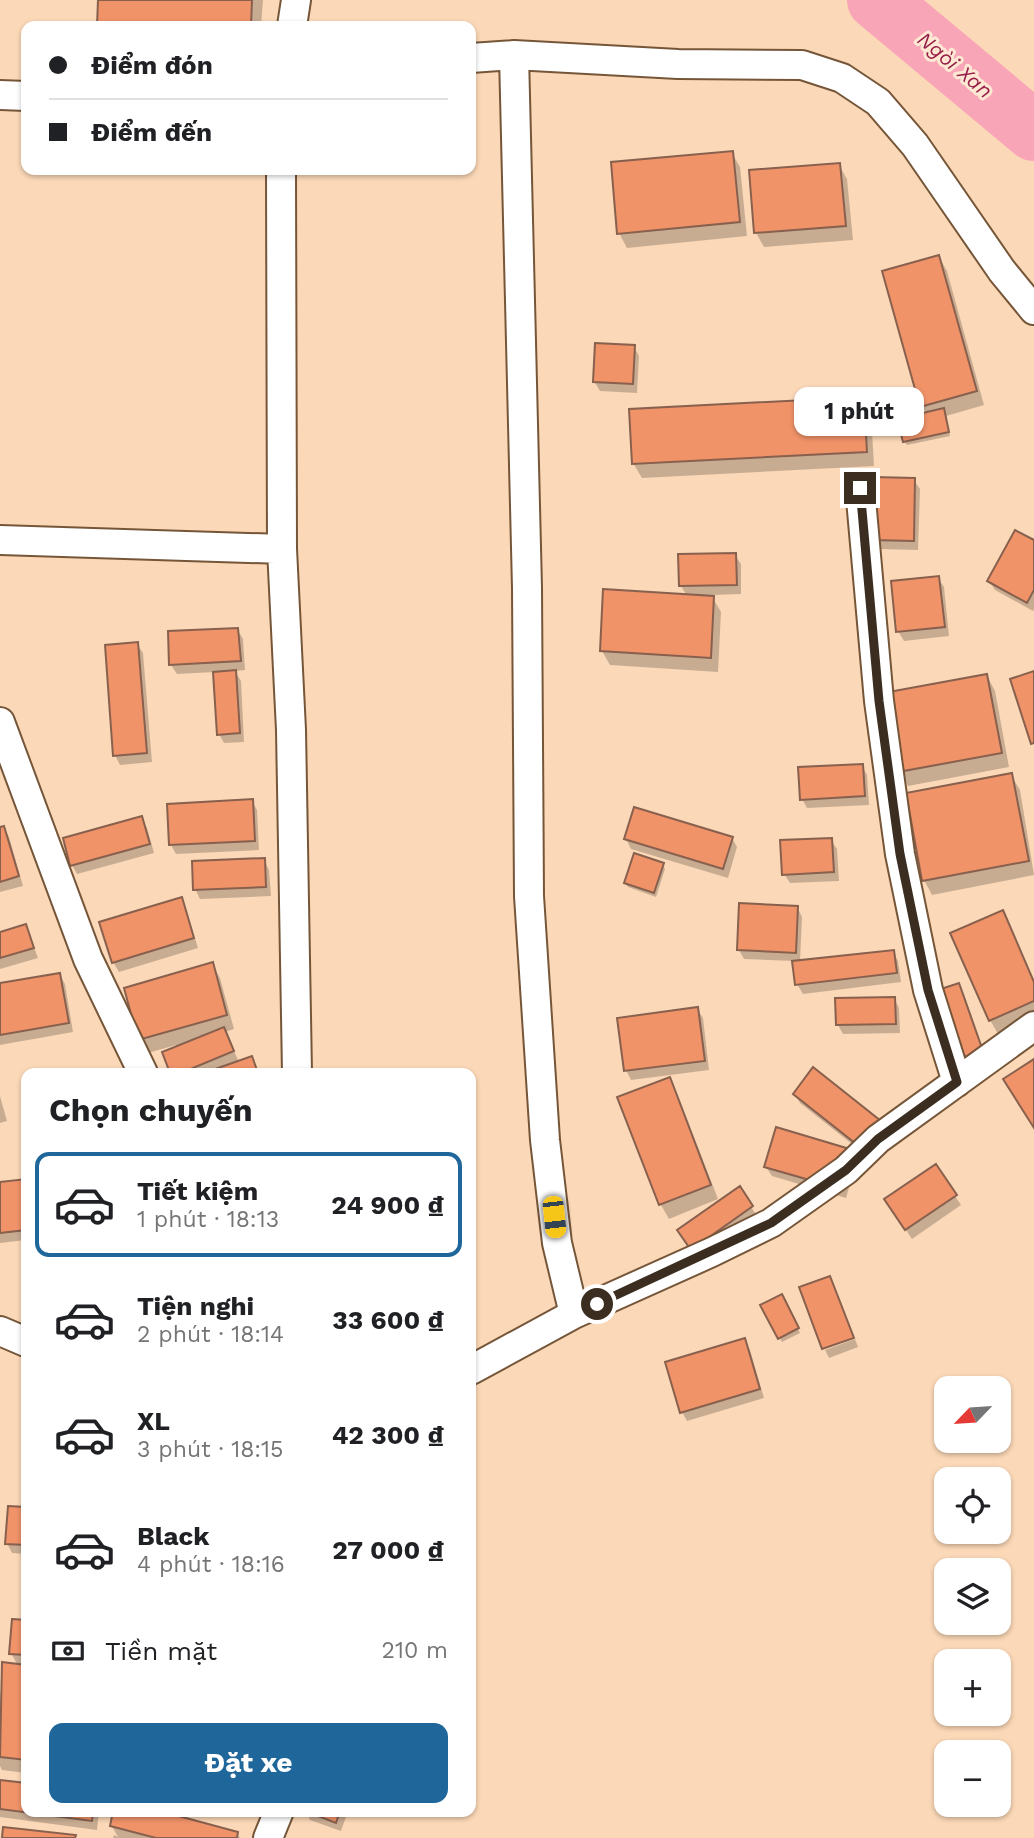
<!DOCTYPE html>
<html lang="vi">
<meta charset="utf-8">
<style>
body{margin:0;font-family:"Work Sans",sans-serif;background:#f2f2f2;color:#202124;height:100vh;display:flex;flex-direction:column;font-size:26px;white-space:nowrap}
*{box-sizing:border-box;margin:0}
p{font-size:23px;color:#757577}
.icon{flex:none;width:38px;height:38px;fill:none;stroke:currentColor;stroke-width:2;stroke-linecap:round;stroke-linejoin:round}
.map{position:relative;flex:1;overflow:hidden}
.sheet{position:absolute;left:21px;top:1068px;width:455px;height:749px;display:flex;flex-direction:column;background:#fff;border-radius:14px;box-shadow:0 2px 5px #0004}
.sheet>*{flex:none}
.top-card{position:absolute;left:21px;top:21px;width:455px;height:154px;border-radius:14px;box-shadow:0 2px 5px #0004;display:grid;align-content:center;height:154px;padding:0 28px;background:#fff}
.needle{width:46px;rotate:245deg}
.tools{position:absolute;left:934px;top:1376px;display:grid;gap:14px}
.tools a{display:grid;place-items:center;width:77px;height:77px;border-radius:14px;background:#fff;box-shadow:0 2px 5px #0004;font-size:35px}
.end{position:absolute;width:32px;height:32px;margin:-16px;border:9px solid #3b2e21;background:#fff;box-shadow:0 0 0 4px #fff}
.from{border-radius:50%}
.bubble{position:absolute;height:49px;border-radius:14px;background:#fff;box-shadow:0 2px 5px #0004;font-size:23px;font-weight:700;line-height:49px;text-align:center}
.car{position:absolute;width:21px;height:42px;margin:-21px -10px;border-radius:9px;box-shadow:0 0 5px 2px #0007;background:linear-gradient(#f5c518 24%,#345 0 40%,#f5c518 0 76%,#345 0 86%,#f5c518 0)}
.top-card b{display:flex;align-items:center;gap:24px;height:66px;font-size:26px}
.top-card b+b{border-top:2px solid #e0e0e0}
.top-card i{width:18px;height:18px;background:#202124}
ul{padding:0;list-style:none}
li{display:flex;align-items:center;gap:21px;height:105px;margin:0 14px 10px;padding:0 14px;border:4px solid transparent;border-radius:14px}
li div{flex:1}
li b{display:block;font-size:26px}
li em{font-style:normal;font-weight:700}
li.current{border-color:#1f679b}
li>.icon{width:63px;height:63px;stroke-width:1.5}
h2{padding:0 28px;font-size:32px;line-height:84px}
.pay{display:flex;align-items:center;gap:18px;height:77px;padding:0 28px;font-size:26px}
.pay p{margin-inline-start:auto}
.action{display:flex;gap:14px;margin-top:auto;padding:14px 28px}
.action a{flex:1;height:80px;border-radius:14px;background:#1f679b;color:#fff;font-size:28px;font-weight:700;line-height:80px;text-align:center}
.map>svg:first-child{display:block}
</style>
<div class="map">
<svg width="1034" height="1838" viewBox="0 0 1034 1838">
<rect width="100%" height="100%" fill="#fbd8b7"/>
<!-- shadow -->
<path fill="#0003" d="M100 0H263L261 26H98Z
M732 153 740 167 747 236 627 248 619 233Z
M839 165 847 179 853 240 764 247 756 233Z
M939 257 947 271 984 405 946 416 950 436 907 445 904 441 927 414 922 406Z
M634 347 639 356 637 393 600 391 594 381Z
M863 399 871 413 874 466 642 478 633 463Z
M914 480 920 489 918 550 879 549 873 540Z
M1034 542V609L1033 611 995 590 989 581Z
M735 555 741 564V594L711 595 721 612 718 672 610 665 602 651 687 596 681 586Z
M938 578 944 587 949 636 904 641 898 631Z
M237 629 243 639 245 670 235 671 241 681 244 742 224 743 219 734 215 672 177 674 171 665Z
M137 644 143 653 152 762 120 765 115 755Z
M987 676 995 691 1009 767 908 786 900 771Z
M862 766 867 775 869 805 807 808 802 799Z
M1011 775 1020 790 1034 875 932 895 924 880Z
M252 801 257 810 259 850 176 854 171 845 168 805Z
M141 818 147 828 154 853 77 874 72 865Z
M4 828 9 837 23 886 0 892V829Z
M732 838 737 847 728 878 631 849 626 839Z
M831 840 837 849 839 881 790 883 784 874Z
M264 860 269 870 271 896 200 899 195 889Z
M663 865 665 869 656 897 628 887 625 883Z
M181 899 186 909 198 948 119 972 113 962Z
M797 907 802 917 800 962 893 951 898 961 901 982 803 994 797 984 794 961 744 959 739 950Z
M1002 912 1034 981V1019L998 1034 990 1020Z
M26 926 38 958 0 969V933Z
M212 964 220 978 234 1029 225 1032 239 1062 251 1058 258 1073H172L176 1045 148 1053 140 1039Z
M59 974 65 984 73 1032 0 1045V984Z
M958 985 964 994 987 1061 965 1068 960 1058Z
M894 998 899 1008 900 1033 843 1034 838 1025Z
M697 1009 703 1018 709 1070 631 1080 626 1070Z
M91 1068 94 1073H71Z
M669 1079 677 1093 718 1199 669 1219 661 1205 620 1098Z
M795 1094 895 1139 876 1163 800 1103Z
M0 1096 7 1121 0 1123Z
M857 1161 846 1198 772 1176 766 1167Z
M26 1181V1240L0 1243V1184Z
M739 1188 757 1216 698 1258 685 1239Z
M955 1196 961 1205 912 1239 892 1209Z
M782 1296 800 1333 782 1342 763 1306Z
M855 1339 858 1347 829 1358 825 1350Z
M744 1340 750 1350 764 1398 687 1421 682 1412Z
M9 1507 26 1509V1554L12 1553 7 1543Z
M14 1621 26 1622V1773L2 1770 0 1766V1699L4 1664 18 1666 11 1653Z
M0 1782 26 1785V1811H99L97 1830 0 1817Z
M306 1811H348L341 1831 310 1820Z
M111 1825 237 1834 240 1838H113L114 1835 118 1837Z"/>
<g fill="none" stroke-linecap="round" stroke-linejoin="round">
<!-- river -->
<path stroke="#f8a5b7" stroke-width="60" d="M877 0 1034 131"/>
</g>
<!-- building -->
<path fill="#f09369" stroke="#88604e" stroke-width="2" d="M98 0H252L251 26H97Z
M733 151 740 222 617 234 611 162Z
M840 163 846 226 754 233 749 170Z
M939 255 977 391 920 407 882 271Z
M595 343 635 345 633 384 593 382Z
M864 397 867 452 632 464 629 409Z
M944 408 949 432 903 442 897 419Z
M873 477 915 478 914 541 871 540Z
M1015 530 1034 540V590L1027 603 987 581Z
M736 553 737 585 679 586 678 554Z
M939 576 945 627 896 632 891 581Z
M603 589 714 596 711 658 600 651Z
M238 628 241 661 169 665 168 631Z
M138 642 147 753 113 756 105 645Z
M236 670 240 733 217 735 213 672Z
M1034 671V743L1031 744 1010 679Z
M987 674 1002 753 898 772 883 693Z
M863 764 865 796 800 800 798 767Z
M1012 773 1029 861 922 881 906 793Z
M253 799 255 841 169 845 167 804Z
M634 807 733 837 723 869 624 839Z
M142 816 150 844 70 866 63 838Z
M4 826 19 876 0 882V827Z
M832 838 834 872 782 875 780 840Z
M634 853 664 863 654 893 624 883Z
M265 858 266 887 193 890 192 861Z
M182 897 194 938 112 963 99 922Z
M739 903 798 906 796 953 737 950Z
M1003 910 1034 982V1001L989 1021 950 933Z
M26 924 34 948 0 958V932Z
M894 950 897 973 795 985 792 961Z
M213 962 227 1015 138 1040 124 988Z
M60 973 69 1023 0 1035V983Z
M959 983 983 1051 958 1059 935 991Z
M895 997 896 1024 836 1025 835 998Z
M698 1007 705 1061 624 1071 617 1018Z
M224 1027 234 1051 181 1073H170L162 1052Z
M252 1056 258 1073H204Z
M1034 1059V1128L1003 1079Z
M813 1067 891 1129 870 1155 793 1094Z
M670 1077 711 1185 659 1205 617 1097Z
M776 1127 853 1150 841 1189 764 1167Z
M936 1164 957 1195 905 1230 884 1199Z
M26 1179V1230L0 1233V1182Z
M740 1186 753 1206 691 1250 677 1230Z
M830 1276 854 1338 822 1349 799 1287Z
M782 1294 799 1328 778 1339 760 1305Z
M745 1338 760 1389 680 1413 665 1362Z
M8 1506 26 1507V1545L5 1544Z
M12 1619 26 1620V1655L9 1654Z
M2 1662 26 1665V1760L0 1757Z
M0 1780 26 1783V1811H93L92 1821 0 1809Z
M113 1811H160L238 1832 237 1838H156L110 1826Z
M305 1811H340L336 1823Z
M3 1827 76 1835 75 1838H2Z"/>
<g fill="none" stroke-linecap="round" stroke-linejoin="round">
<!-- minor casing -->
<g stroke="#755639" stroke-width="32">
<path id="minor" d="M292 26 296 0
M514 55 527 588 529 896 545 1140 557 1243 574 1314
M471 58 514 55 678 64 802 65 842 78 878 102 915 145 1002 271 1034 310
M0 95 26 96
M281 170 282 549 291 730 297 1073
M860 488 879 701 900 854 928 990 957 1082
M0 540 282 549
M0 722 88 959 143 1073
M0 1331 26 1342
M471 1370 574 1314 712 1252 771 1223 846 1170 878 1139 1034 1026
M268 1838 279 1811"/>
</g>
<!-- minor -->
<use href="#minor" stroke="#fff" stroke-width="28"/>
</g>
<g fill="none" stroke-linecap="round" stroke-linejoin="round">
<!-- route -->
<path stroke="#3b2e21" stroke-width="9" d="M597 1304 771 1223 846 1170 878 1139 957 1082 928 990 900 854 879 701 860 488"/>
</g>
<g text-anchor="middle" stroke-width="6" stroke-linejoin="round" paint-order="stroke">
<!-- water labels -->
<g font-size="21" font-style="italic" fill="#97204a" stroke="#fee8d4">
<text transform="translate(955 65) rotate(40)" y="7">Ngòi Xan</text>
</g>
</g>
</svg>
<div class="tools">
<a><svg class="needle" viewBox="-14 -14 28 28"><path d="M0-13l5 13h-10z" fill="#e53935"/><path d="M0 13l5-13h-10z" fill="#757577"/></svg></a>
<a><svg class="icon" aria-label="locate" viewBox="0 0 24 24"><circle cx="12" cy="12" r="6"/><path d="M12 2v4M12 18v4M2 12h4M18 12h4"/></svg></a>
<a><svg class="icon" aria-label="layers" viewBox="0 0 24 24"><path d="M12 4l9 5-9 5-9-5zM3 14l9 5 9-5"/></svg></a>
<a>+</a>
<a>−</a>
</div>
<i class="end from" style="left:597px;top:1304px"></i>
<i class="end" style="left:860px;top:488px"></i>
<div class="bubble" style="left:794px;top:387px;width:130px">1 phút</div>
<i class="car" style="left:554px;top:1217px;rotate:174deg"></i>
<div class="top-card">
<b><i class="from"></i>Điểm đón</b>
<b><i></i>Điểm đến</b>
</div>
<section class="sheet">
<h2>Chọn chuyến</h2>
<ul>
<li class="current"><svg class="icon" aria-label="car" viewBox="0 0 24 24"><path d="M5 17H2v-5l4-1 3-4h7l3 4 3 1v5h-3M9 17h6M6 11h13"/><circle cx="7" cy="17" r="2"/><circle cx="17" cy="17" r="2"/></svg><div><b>Tiết kiệm</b><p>1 phút · 18:13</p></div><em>24 900 ₫</em></li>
<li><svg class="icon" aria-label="car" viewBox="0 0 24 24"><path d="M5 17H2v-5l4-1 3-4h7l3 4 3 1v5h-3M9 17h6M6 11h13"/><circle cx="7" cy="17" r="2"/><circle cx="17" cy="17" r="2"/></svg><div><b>Tiện nghi</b><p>2 phút · 18:14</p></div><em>33 600 ₫</em></li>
<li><svg class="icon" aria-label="car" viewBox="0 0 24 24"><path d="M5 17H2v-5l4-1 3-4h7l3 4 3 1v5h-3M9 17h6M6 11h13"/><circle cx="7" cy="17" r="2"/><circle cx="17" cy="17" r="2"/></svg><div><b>XL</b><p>3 phút · 18:15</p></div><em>42 300 ₫</em></li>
<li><svg class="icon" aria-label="car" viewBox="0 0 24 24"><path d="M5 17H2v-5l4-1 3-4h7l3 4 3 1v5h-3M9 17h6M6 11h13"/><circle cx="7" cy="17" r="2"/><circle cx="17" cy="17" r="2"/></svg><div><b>Black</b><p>4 phút · 18:16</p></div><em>27 000 ₫</em></li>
</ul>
<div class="pay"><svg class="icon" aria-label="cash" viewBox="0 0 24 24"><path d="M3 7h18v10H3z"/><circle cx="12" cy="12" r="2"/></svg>Tiền mặt<p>210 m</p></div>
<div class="action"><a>Đặt xe</a></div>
</section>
</div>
